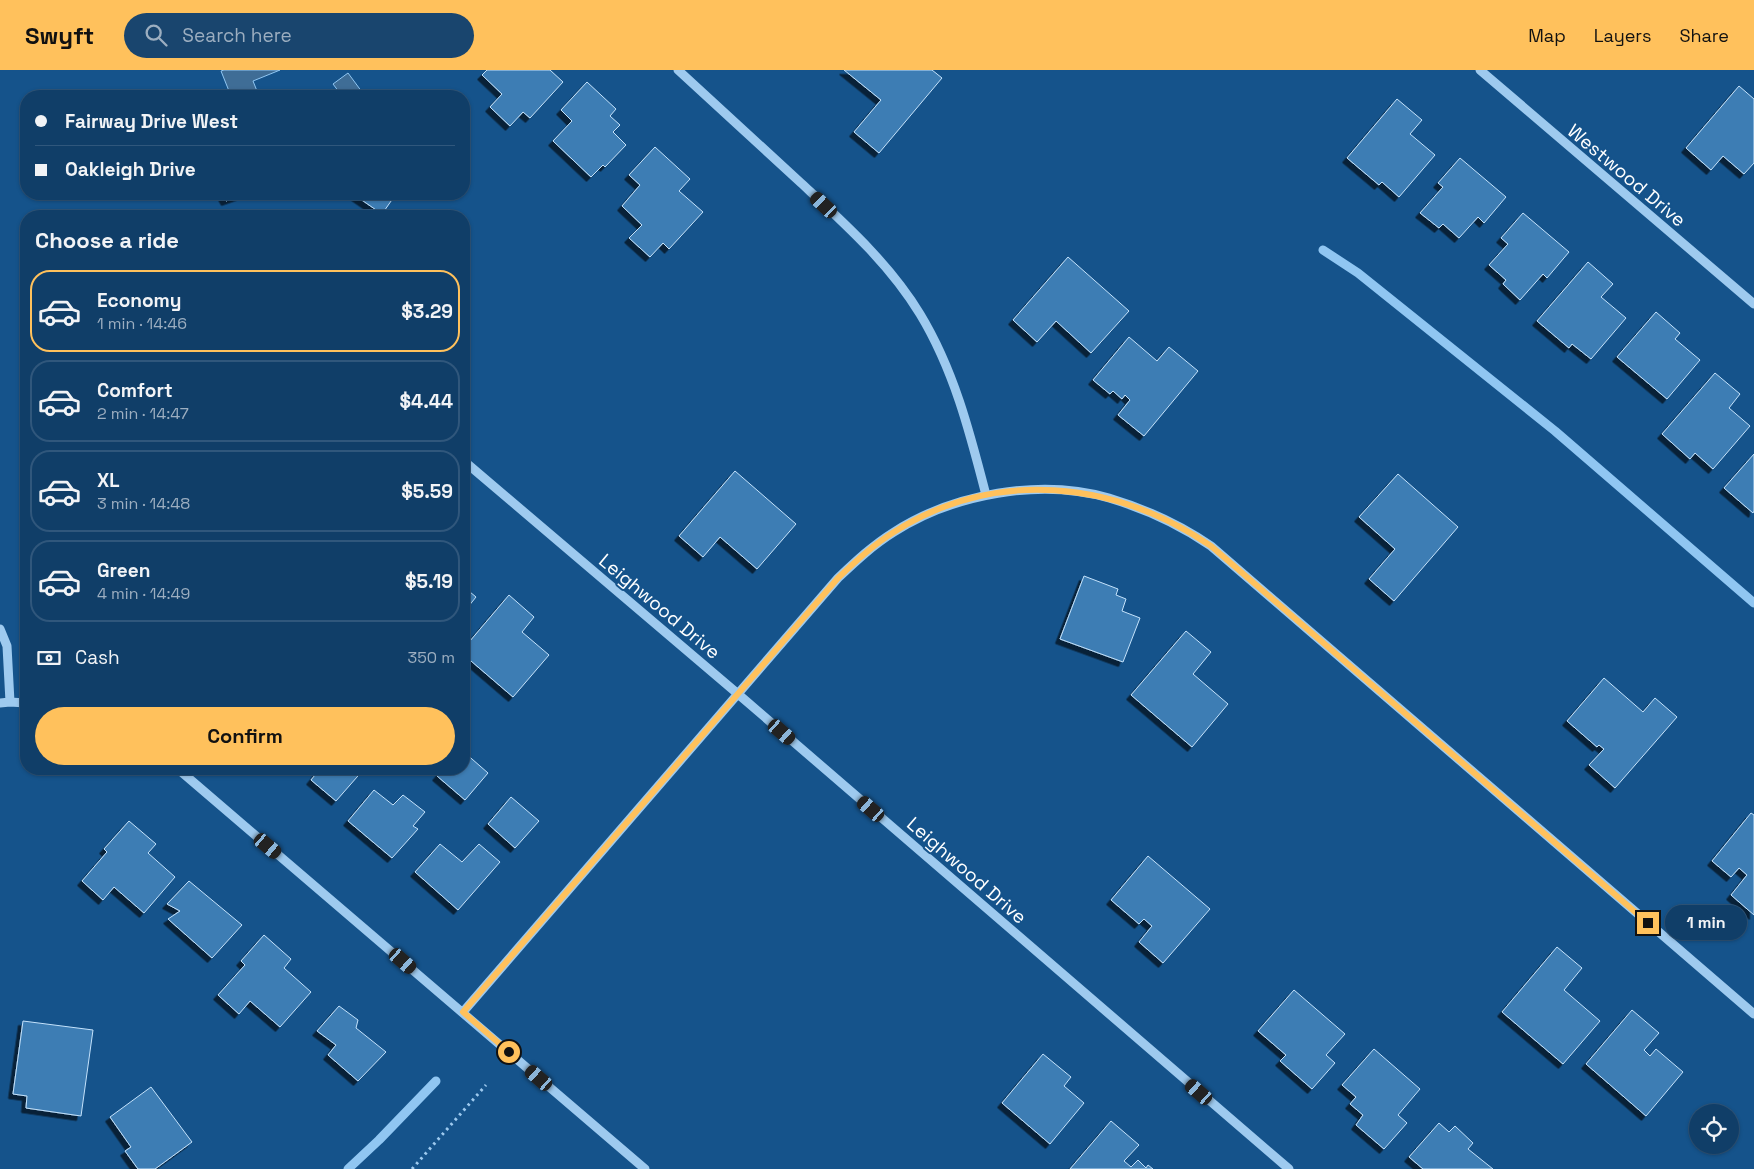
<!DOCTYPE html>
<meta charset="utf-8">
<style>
body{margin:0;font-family:"Space Grotesk",sans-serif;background:#19456e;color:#f1f3f6;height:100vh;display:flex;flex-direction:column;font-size:19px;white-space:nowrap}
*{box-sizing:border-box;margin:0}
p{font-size:16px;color:#9caec0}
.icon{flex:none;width:28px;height:28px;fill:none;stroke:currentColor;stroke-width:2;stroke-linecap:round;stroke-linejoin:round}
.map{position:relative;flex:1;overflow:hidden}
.details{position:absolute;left:20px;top:140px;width:450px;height:565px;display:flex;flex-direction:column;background:#103e68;border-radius:20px;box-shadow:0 1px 4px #0004,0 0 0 1px #30577c}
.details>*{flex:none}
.banner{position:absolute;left:20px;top:20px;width:450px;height:110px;border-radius:20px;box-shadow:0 1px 4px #0004,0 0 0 1px #30577c;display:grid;align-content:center;height:110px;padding:0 15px;background:#103e68}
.tools{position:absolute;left:1689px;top:1034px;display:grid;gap:10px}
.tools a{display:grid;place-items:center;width:50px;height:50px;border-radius:50%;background:#103e68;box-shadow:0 1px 4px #0004,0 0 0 1px #30577c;font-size:25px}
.end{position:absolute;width:22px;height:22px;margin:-11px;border:6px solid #ffc15c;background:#111;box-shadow:0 0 0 2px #111}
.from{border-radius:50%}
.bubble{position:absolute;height:35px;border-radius:18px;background:#103e68;box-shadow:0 1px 4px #0004,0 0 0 1px #30577c;font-size:16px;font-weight:800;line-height:35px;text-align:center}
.car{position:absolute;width:15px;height:30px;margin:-15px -8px;border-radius:6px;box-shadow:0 0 4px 1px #0007;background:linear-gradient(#222 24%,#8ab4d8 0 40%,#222 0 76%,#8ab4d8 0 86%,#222 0)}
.banner b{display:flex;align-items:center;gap:18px;height:48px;font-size:19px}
.banner b+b{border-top:1px solid #30577c}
.banner i{width:12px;height:12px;background:#f1f3f6}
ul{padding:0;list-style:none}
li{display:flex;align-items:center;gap:15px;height:82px;margin:0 10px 8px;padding:0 5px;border:2px solid #30577c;border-radius:20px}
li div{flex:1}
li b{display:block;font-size:19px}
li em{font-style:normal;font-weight:800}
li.selected{border-color:#ffc15c}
li>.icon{width:45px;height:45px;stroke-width:1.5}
h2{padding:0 15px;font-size:22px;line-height:60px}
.pay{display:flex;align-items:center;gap:12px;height:55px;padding:0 15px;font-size:19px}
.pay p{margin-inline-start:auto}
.primary-button{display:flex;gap:10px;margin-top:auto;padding:10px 15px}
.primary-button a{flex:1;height:58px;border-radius:30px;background:#ffc15c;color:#111;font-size:20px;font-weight:800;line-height:58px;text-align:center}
header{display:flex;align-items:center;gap:30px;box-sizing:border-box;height:70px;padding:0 25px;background:#ffc15c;color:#111}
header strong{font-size:24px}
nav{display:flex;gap:28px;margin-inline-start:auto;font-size:18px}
.search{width:350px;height:45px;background:#19456e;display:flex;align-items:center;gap:12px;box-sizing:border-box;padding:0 18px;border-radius:28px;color:#9caec0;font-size:19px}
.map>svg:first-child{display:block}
</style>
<header>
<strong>Swyft</strong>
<div class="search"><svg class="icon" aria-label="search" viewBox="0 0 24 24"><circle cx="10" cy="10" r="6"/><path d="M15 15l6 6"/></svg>Search here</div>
<nav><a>Map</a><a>Layers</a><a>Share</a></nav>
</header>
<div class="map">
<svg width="1754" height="1099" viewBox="0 0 1754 1099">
<defs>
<filter id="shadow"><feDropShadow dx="-4.5" dy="4.5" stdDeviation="0" flood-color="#0009"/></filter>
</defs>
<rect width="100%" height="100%" fill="#15538b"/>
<!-- water -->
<path fill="#3f6d96" stroke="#90c6f2" d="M224 0H280L253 11 257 21 243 26H231L221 1Z
M348 3 365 26H342L333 14Z"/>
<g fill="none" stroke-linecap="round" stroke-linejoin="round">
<!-- stream -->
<path stroke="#90c6f2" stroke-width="9" d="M1323 180 1358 203 1555 361 1754 533
M348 1099 379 1070 436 1011"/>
</g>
<!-- building -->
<path fill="#3d7db4" stroke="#c4e2fb" filter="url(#shadow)" d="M487 0H550L563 12 530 48 523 42 510 56 490 37 502 24 482 5Z
M844 0H932L942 8 879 83 854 62 881 30Z
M587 12 616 39 610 46 620 55 613 62 626 75 605 97 603 95 591 107 553 71 572 51 561 40Z
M1739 16 1754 29V93L1744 104 1723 86 1711 100 1686 78Z
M1397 29 1422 50 1410 64 1435 85 1399 127 1382 112 1379 115 1347 88Z
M655 77 690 109 679 121 703 142 669 179 663 173 650 187 629 168 642 155 622 136 640 115 629 105Z
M1460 88 1506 127 1484 153 1478 147 1459 168 1443 154 1439 158 1420 143 1443 117 1438 113Z
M222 124H246L226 131Z
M353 124H396L382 144Z
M1523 143 1569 182 1547 208 1543 204 1520 230 1503 214 1506 210 1489 195 1508 174 1501 168Z
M1068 187 1129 241 1091 283 1056 251 1037 272 1013 250Z
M1588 192 1613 214 1601 227 1626 248 1591 289 1572 274 1569 278 1537 251Z
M1656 242 1680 263 1675 269 1700 290 1667 329 1617 287Z
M1129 267 1157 291 1169 277 1198 301 1144 366 1118 345 1130 330 1125 325 1122 329 1113 321 1110 324 1093 310Z
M1715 303 1740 324 1729 338 1750 356 1713 399 1695 383 1690 389 1662 364Z
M1754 384V441L1753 443 1724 418Z
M735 401 796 454 757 499 720 467 703 487 679 466Z
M1398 404 1458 457 1394 531 1369 509 1395 479 1359 447Z
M1084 506 1118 519 1116 525 1126 529 1122 541 1140 548 1123 592 1060 569Z
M464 517 476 527 464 542Z
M509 525 534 547 522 562 549 585 513 627 464 585V578Z
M1186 561 1211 582 1193 604 1228 634 1192 677 1131 625Z
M1604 608 1643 642 1655 628 1677 647 1615 718 1589 695 1604 679 1599 675 1597 677 1567 651Z
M464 682 488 703 465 730 437 706 443 699H464Z
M318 699H364L336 731 311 710 319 700Z
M374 720 393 735 403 725 425 742 413 756 418 759 392 788 348 751Z
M511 727 539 751 515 778 488 754Z
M1751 743 1754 745V845L1731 825 1747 805 1739 798 1731 807 1712 791Z
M129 751 156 774 148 783 175 807 144 843 114 817 103 830 82 811 107 782 104 779Z
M440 774 462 792 479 774 500 792 458 840 415 802Z
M1148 786 1210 839 1163 893 1139 872 1152 856 1144 849 1139 854 1111 830Z
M189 811 242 855 212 888 168 849 180 841 167 834Z
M264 865 291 889 284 898 311 922 280 957 250 931 239 944 218 925 245 895 241 891Z
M1557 877 1582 898 1564 920 1600 951 1563 994 1502 942Z
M1294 920 1345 964 1326 985 1335 993 1312 1019 1280 991 1286 985 1258 961Z
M339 936 358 950 356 958 386 982 358 1011 328 985 336 975 317 961Z
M1632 940 1659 963 1644 980 1650 986 1656 979 1683 1002 1646 1046 1586 994Z
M23 951 93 960 81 1046 26 1038 27 1026 13 1024Z
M1374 979 1420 1019 1398 1045 1407 1053 1384 1079 1356 1055 1363 1045 1350 1034 1356 1027 1342 1015Z
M1043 984 1071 1007 1064 1016 1084 1033 1050 1074 1002 1033Z
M151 1017 192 1072 155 1099H138L125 1081 131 1077 110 1047Z
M1111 1051 1139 1075 1124 1091 1131 1097 1138 1090 1146 1098 1148 1095 1153 1099H1070Z
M1439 1053 1449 1062 1455 1056 1473 1073 1468 1079 1493 1099H1423L1409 1087Z"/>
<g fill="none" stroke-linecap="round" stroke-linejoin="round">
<!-- path -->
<path stroke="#9ecaef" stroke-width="3" stroke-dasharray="2.5 4" stroke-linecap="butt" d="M412 1099 486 1015"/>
<!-- minor -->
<path stroke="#9ecaef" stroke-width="9" d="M678 0C719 38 760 75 801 113 844 153 889 193 920 244 954 300 970 363 986 425
M1480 0 1754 234
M464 391 738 624 1289 1099
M0 559 7 576 10 632
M0 633 10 632 26 633
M178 699 645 1099
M463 942 838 508C856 491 873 475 894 462 953 424 1040 408 1109 428 1146 439 1179 454 1211 476L1754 944"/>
</g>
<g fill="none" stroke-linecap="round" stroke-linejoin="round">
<!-- route -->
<path stroke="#ffc15c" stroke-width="6" d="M509 982 463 942 838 508C856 491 873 475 894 462 995 398 1114 410 1211 476L1648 853"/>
</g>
<g text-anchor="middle" stroke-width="4" stroke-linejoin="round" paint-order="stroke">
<!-- street labels -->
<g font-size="19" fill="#fff" stroke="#15538b">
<text transform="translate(1627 105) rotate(40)" y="7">Westwood Drive</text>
<text transform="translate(660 536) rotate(40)" y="7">Leighwood Drive</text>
<text transform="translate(967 800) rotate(41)" y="7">Leighwood Drive</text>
</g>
</g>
</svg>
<div class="tools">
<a><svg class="icon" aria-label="locate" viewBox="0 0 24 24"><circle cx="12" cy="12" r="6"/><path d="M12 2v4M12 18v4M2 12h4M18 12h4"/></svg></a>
</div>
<i class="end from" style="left:509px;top:982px"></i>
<i class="end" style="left:1648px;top:853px"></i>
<div class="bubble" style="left:1665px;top:835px;width:82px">1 min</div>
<i class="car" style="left:824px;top:135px;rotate:313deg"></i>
<i class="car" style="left:782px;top:662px;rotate:131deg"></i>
<i class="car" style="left:871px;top:739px;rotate:311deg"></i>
<i class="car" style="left:268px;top:776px;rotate:130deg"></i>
<i class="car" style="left:403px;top:891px;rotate:131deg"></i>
<i class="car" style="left:539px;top:1008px;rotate:311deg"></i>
<i class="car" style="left:1199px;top:1022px;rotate:311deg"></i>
<div class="banner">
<b><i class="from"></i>Fairway Drive West</b>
<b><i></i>Oakleigh Drive</b>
</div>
<section class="details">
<h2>Choose a ride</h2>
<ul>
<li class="selected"><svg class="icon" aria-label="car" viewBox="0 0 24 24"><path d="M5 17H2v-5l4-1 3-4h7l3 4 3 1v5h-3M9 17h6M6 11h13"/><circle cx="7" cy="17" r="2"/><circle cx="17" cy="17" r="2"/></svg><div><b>Economy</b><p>1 min · 14:46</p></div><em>$3.29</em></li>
<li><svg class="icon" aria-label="car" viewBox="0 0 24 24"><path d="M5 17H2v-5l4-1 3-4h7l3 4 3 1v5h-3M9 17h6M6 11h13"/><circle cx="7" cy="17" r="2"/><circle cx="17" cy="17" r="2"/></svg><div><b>Comfort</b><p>2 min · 14:47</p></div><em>$4.44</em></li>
<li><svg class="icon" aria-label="car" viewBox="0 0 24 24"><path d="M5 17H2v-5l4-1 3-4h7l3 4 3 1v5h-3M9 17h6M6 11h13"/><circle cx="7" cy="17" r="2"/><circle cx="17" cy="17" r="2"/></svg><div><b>XL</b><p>3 min · 14:48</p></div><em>$5.59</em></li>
<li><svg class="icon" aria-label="car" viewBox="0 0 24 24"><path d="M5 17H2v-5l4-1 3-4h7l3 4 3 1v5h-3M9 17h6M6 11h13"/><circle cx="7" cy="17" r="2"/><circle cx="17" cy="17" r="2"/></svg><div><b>Green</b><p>4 min · 14:49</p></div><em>$5.19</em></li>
</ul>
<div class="pay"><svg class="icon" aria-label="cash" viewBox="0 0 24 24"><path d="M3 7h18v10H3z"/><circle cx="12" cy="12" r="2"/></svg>Cash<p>350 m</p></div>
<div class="primary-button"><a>Confirm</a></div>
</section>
</div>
